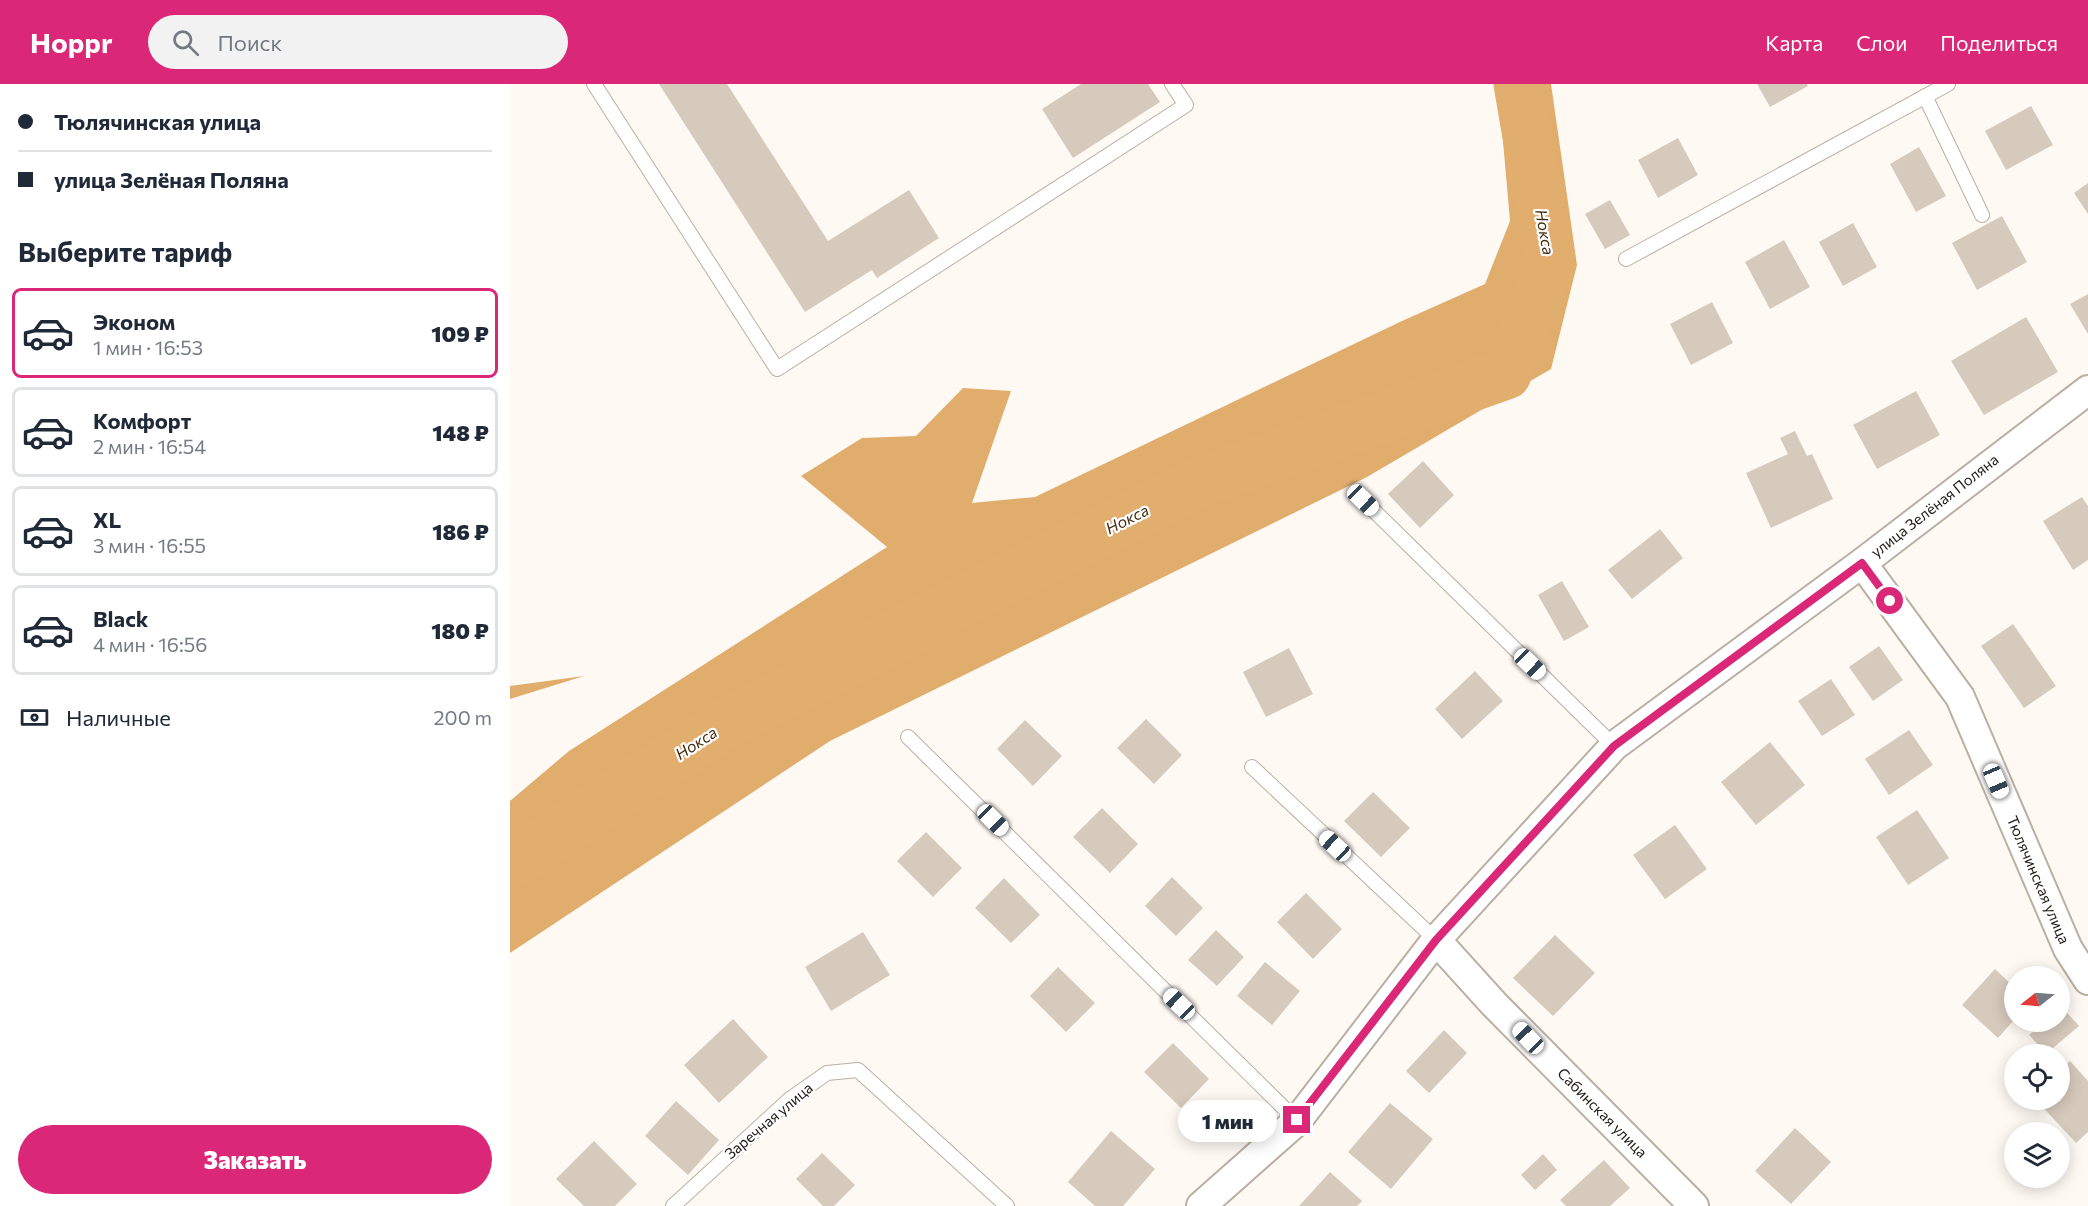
<!DOCTYPE html>
<html lang="ru">
<meta charset="utf-8">
<style>
body{margin:0;font-family:Commissioner,sans-serif;background:#f2f2f3;color:#1f2937;height:100vh;display:flex;flex-direction:column;font-size:22px;white-space:nowrap}
*{box-sizing:border-box;margin:0}
p{font-size:20px;color:#747a83}
.icon{flex:none;width:33px;height:33px;fill:none;stroke:currentColor;stroke-width:2;stroke-linecap:round;stroke-linejoin:round}
.map{position:relative;flex:1;overflow:hidden}
.details{display:flex;flex-direction:column;background:#fff;width:510px}
.details>*{flex:none}
.top-card{display:grid;align-content:center;height:132px;padding:0 18px;background:#fff}
.needle{width:39px;rotate:253deg}
.controls{position:absolute;left:1494px;top:882px;display:grid;gap:12px}
.controls a{display:grid;place-items:center;width:66px;height:66px;border-radius:50%;background:#fff;box-shadow:0 3px 15px #0003;font-size:30px}
.end{position:absolute;width:27px;height:27px;margin:-14px;border:8px solid #db2777;background:#fff;box-shadow:0 0 0 3px #fff}
.from{border-radius:50%}
.bubble{position:absolute;height:42px;border-radius:21px;background:#fff;box-shadow:0 3px 15px #0003;font-size:20px;font-weight:800;line-height:42px;text-align:center}
.car{position:absolute;width:18px;height:36px;margin:-18px -9px;border-radius:8px;box-shadow:0 0 4px 2px #0007;background:linear-gradient(#fff 24%,#345 0 40%,#fff 0 76%,#345 0 86%,#fff 0)}
.top-card b{display:flex;align-items:center;gap:21px;height:57px;font-size:22px}
.top-card b+b{border-top:2px solid #e0e1e3}
.top-card i{width:15px;height:15px;background:#1f2937}
ul{padding:0;list-style:none}
li{display:flex;align-items:center;gap:18px;height:90px;margin:0 12px 9px;padding:0 6px;border:3px solid #e0e1e3;border-radius:9px}
li div{flex:1}
li b{display:block;font-size:22px}
li em{font-style:normal;font-weight:800}
li.current{border-color:#db2777}
li>.icon{width:54px;height:54px;stroke-width:1.5}
h2{padding:0 18px;font-size:27px;line-height:72px}
.pay{display:flex;align-items:center;gap:15px;height:66px;padding:0 18px;font-size:22px}
.pay p{margin-inline-start:auto}
.cta{display:flex;gap:12px;margin-top:auto;padding:12px 18px}
.cta a{flex:1;height:69px;border-radius:36px;background:#db2777;color:#fff;font-size:24px;font-weight:800;line-height:69px;text-align:center}
header{display:flex;align-items:center;gap:36px;box-sizing:border-box;height:84px;padding:0 30px;background:#db2777;color:#fff}
header strong{font-size:28px}
nav{display:flex;gap:33px;margin-inline-start:auto;font-size:21px}
.search{width:420px;height:54px;background:#f2f2f3;display:flex;align-items:center;gap:15px;box-sizing:border-box;padding:0 21px;border-radius:33px;color:#747a83;font-size:22px}
main{display:flex;flex:1;min-height:0}
.map>svg:first-child{display:block}
</style>
<header>
<strong>Hoppr</strong>
<div class="search"><svg class="icon" aria-label="search" viewBox="0 0 24 24"><circle cx="10" cy="10" r="6"/><path d="M15 15l6 6"/></svg>Поиск</div>
<nav><a>Карта</a><a>Слои</a><a>Поделиться</a></nav>
</header>
<main>
<section class="details">
<div class="top-card">
<b><i class="from"></i>Тюлячинская улица</b>
<b><i></i>улица Зелёная Поляна</b>
</div>
<h2>Выберите тариф</h2>
<ul>
<li class="current"><svg class="icon" aria-label="car" viewBox="0 0 24 24"><path d="M5 17H2v-5l4-1 3-4h7l3 4 3 1v5h-3M9 17h6M6 11h13"/><circle cx="7" cy="17" r="2"/><circle cx="17" cy="17" r="2"/></svg><div><b>Эконом</b><p>1 мин · 16:53</p></div><em>109 ₽</em></li>
<li><svg class="icon" aria-label="car" viewBox="0 0 24 24"><path d="M5 17H2v-5l4-1 3-4h7l3 4 3 1v5h-3M9 17h6M6 11h13"/><circle cx="7" cy="17" r="2"/><circle cx="17" cy="17" r="2"/></svg><div><b>Комфорт</b><p>2 мин · 16:54</p></div><em>148 ₽</em></li>
<li><svg class="icon" aria-label="car" viewBox="0 0 24 24"><path d="M5 17H2v-5l4-1 3-4h7l3 4 3 1v5h-3M9 17h6M6 11h13"/><circle cx="7" cy="17" r="2"/><circle cx="17" cy="17" r="2"/></svg><div><b>XL</b><p>3 мин · 16:55</p></div><em>186 ₽</em></li>
<li><svg class="icon" aria-label="car" viewBox="0 0 24 24"><path d="M5 17H2v-5l4-1 3-4h7l3 4 3 1v5h-3M9 17h6M6 11h13"/><circle cx="7" cy="17" r="2"/><circle cx="17" cy="17" r="2"/></svg><div><b>Black</b><p>4 мин · 16:56</p></div><em>180 ₽</em></li>
</ul>
<div class="pay"><svg class="icon" aria-label="cash" viewBox="0 0 24 24"><path d="M3 7h18v10H3z"/><circle cx="12" cy="12" r="2"/></svg>Наличные<p>200 m</p></div>
<div class="cta"><a>Заказать</a></div>
</section>
<div class="map">
<svg width="1578" height="1122" viewBox="0 0 1578 1122">
<rect width="100%" height="100%" fill="#fff9f4"/>
<!-- forest -->
<path fill="#e0ad6d" d="M988 0H1041L1067 181 1041 285 857 393 320 657 0 869V717L59 667 377 463 291 392 352 354 406 352 453 304 501 307 462 419 525 413 892 237 975 200 1000 137Z
M74 592 0 615V602Z"/>
<g fill="none" stroke-linecap="round" stroke-linejoin="round">
<!-- river -->
<path stroke="#e2ae6e" stroke-width="51" d="M0 781 224 634 688 399 996 290 1040 181 1009 0"/>
</g>
<!-- building -->
<path fill="#d6cabc" d="M149 0H217L318 157 399 106 429 154 367 194 362 186 295 228Z
M571 0H638L650 18 563 74 532 25Z
M1247 0H1297L1298 2 1260 23Z
M1521 22 1543 61 1496 86 1475 47Z
M1168 54 1188 91 1148 114 1128 76Z
M1409 63 1436 112 1406 128 1380 80Z
M1578 99V130L1564 109Z
M1100 116 1120 151 1095 165 1075 130Z
M1492 132 1517 178 1467 206 1442 159Z
M1343 139 1367 183 1333 202 1309 158Z
M1274 156 1300 203 1260 225 1235 178Z
M1578 210V250L1560 220Z
M1202 218 1223 259 1181 281 1160 240Z
M1516 233 1548 288 1474 331 1441 277Z
M1406 307 1430 351 1367 385 1343 341Z
M1285 347 1297 372 1302 370 1323 415 1261 444 1236 389 1278 370 1270 354Z
M913 377 944 411 910 444 878 410Z
M1572 413 1578 422V476L1563 486 1533 437Z
M1150 445 1173 474 1122 515 1098 486Z
M1052 497 1079 543 1054 557 1028 511Z
M1503 540 1546 602 1514 624 1471 562Z
M1369 562 1393 596 1363 617 1339 583Z
M779 564 803 610 756 633 733 588Z
M965 587 993 617 952 655 925 625Z
M1321 595 1345 631 1312 652 1288 617Z
M636 635 672 671 644 700 607 664Z
M515 636 552 672 523 702 487 665Z
M1399 646 1423 681 1379 711 1355 675Z
M1260 658 1295 701 1246 741 1211 698Z
M863 708 900 744 871 773 834 737Z
M592 724 628 760 600 789 563 753Z
M1407 726 1439 774 1398 801 1366 753Z
M1165 741 1197 785 1155 815 1123 771Z
M416 748 452 784 423 813 387 777Z
M662 793 693 824 666 852 635 822Z
M494 794 530 831 501 859 465 824Z
M796 809 832 845 803 875 767 838Z
M706 846 734 873 707 902 678 876Z
M353 848 380 891 321 927 295 883Z
M1045 851 1085 889 1043 932 1003 894Z
M755 878 790 907 762 941 727 912Z
M548 883 585 919 556 948 520 912Z
M1485 885 1504 903V936L1488 954 1452 921Z
M1551 922 1569 942 1536 970 1519 951 1534 938H1550Z
M223 935 258 973 209 1019 174 981Z
M934 946 957 969 919 1009 896 987Z
M663 959 699 995 671 1024 634 988Z
M1560 977 1578 997V1048L1566 1059 1526 1016H1550V987Z
M166 1017 209 1056 178 1091 135 1052Z
M880 1019 923 1055 881 1105 838 1068Z
M1285 1044 1321 1078 1281 1120 1245 1087Z
M601 1047 645 1085 613 1122H585L558 1098Z
M84 1057 127 1100 105 1122H74L46 1095Z
M312 1069 345 1101 324 1122H313L286 1095Z
M1033 1070 1047 1086 1025 1106 1011 1091Z
M1094 1076 1120 1104 1100 1122H1056L1050 1116Z
M820 1088 852 1117 847 1122H789Z"/>
<g fill="none" stroke-linecap="round" stroke-linejoin="round">
<!-- lane casing -->
<g stroke="#bbafa2" stroke-width="16">
<path id="lane" d="M84 0 267 285 676 21 662 0
M1415 12 1472 131
M1116 175 1438 0
M853 416 1104 662
M398 653 787 1037
M742 683 926 856
M163 1122 280 1015 317 989 348 986 497 1122"/>
</g>
<!-- street casing -->
<g stroke="#bbafa2" stroke-width="32">
<path id="street" d="M1352 479 1450 613 1558 865 1578 896
M926 856 984 920 1184 1122
M691 1122 787 1037 926 856 1104 662 1352 479 1578 306"/>
</g>
<!-- lane -->
<use href="#lane" stroke="#fff" stroke-width="14"/>
<!-- street -->
<use href="#street" stroke="#fff" stroke-width="28"/>
</g>
<g fill="none" stroke-linecap="round" stroke-linejoin="round">
<!-- route -->
<path stroke="#db2777" stroke-width="8" d="M787 1036 926 856 1104 662 1352 479 1380 517"/>
</g>
<g text-anchor="middle" stroke-width="4.5" stroke-linejoin="round" paint-order="stroke">
<!-- street labels -->
<g font-size="15" fill="#1f1a15" stroke="#fff">
<text transform="translate(1425 422) rotate(-38)" y="5">улица Зелёная Поляна</text>
<text transform="translate(1528 796) rotate(67)" y="5">Тюлячинская улица</text>
<text transform="translate(1092 1029) rotate(45)" y="5">Сабинская улица</text>
<text transform="translate(259 1037) rotate(-40)" y="5">Заречная улица</text>
</g>
<!-- water labels -->
<g font-size="16" font-style="italic" fill="#432e11" stroke="#fff">
<text transform="translate(1035 148) rotate(80)" y="6">Нокса</text>
<text transform="translate(617 435) rotate(-27)" y="6">Нокса</text>
<text transform="translate(186 659) rotate(-33)" y="6">Нокса</text>
</g>
</g>
</svg>
<div class="controls">
<a><svg class="needle" viewBox="-14 -14 28 28"><path d="M0-13l5 13h-10z" fill="#e53935"/><path d="M0 13l5-13h-10z" fill="#747a83"/></svg></a>
<a><svg class="icon" aria-label="locate" viewBox="0 0 24 24"><circle cx="12" cy="12" r="6"/><path d="M12 2v4M12 18v4M2 12h4M18 12h4"/></svg></a>
<a><svg class="icon" aria-label="layers" viewBox="0 0 24 24"><path d="M12 4l9 5-9 5-9-5zM3 14l9 5 9-5"/></svg></a>
</div>
<i class="end from" style="left:1380px;top:517px"></i>
<i class="end" style="left:787px;top:1036px"></i>
<div class="bubble" style="left:668px;top:1016px;width:99px">1 мин</div>
<i class="car" style="left:853px;top:416px;rotate:134deg"></i>
<i class="car" style="left:1020px;top:580px;rotate:134deg"></i>
<i class="car" style="left:1486px;top:697px;rotate:157deg"></i>
<i class="car" style="left:483px;top:736px;rotate:135deg"></i>
<i class="car" style="left:825px;top:762px;rotate:313deg"></i>
<i class="car" style="left:669px;top:920px;rotate:314deg"></i>
<i class="car" style="left:1018px;top:954px;rotate:316deg"></i>
</div>
</main>
